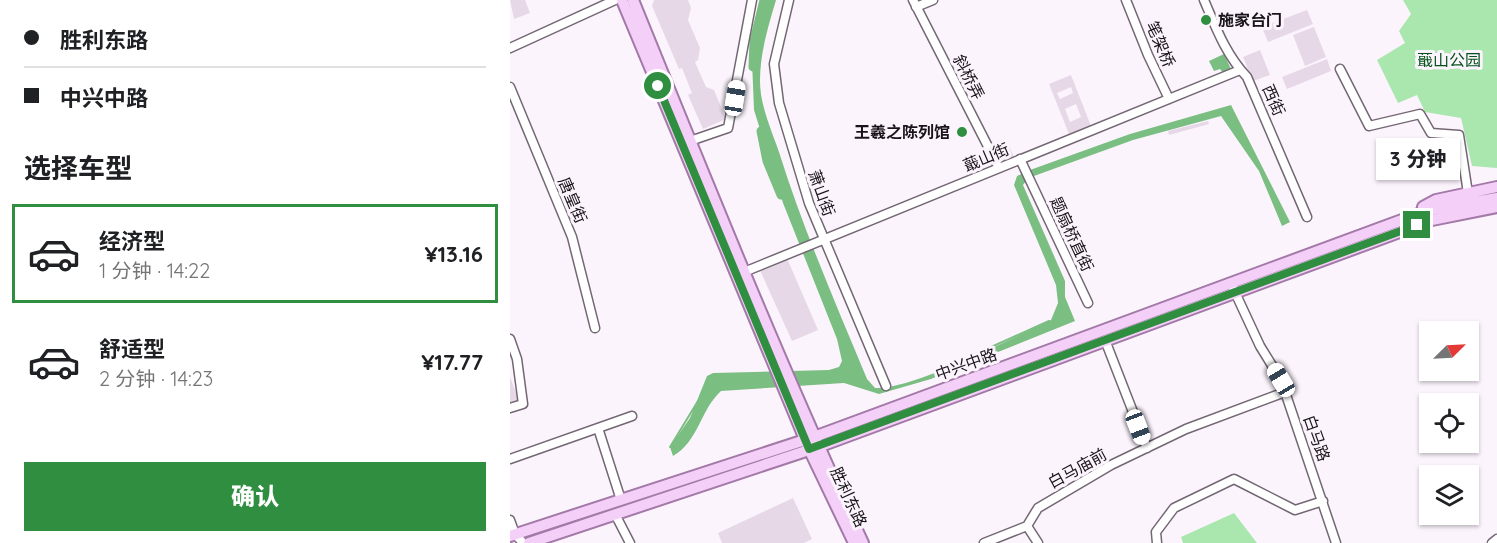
<!DOCTYPE html>
<html lang="zh">
<meta charset="utf-8">
<style>
body{margin:0;font-family:Quicksand,"Noto Sans SC",sans-serif;background:#f2f2f2;color:#202124;height:100vh;display:flex;flex-direction:column;font-size:22px;white-space:nowrap}
*{box-sizing:border-box;margin:0}
p{font-size:20px;color:#757577}
.icon{flex:none;width:33px;height:33px;fill:none;stroke:currentColor;stroke-width:2;stroke-linecap:round;stroke-linejoin:round}
.map{position:relative;flex:1;overflow:hidden}
.drawer{display:flex;flex-direction:column;background:#fff;width:510px}
.drawer>*{flex:none}
.top-card{display:grid;align-content:center;height:132px;padding:0 24px;background:#fff}
.needle{width:39px;rotate:66deg}
.tools{position:absolute;left:909px;top:321px;display:grid;gap:12px}
.tools a{display:grid;place-items:center;width:60px;height:60px;border-radius:0px;background:#fff;box-shadow:0 2px 4px #0004;font-size:30px}
.end{position:absolute;width:27px;height:27px;margin:-14px;border:8px solid #2f8e40;background:#fff;box-shadow:0 0 0 3px #fff}
.from{border-radius:50%}
.bubble{position:absolute;height:42px;border-radius:0px;background:#fff;box-shadow:0 2px 4px #0004;font-size:20px;font-weight:800;line-height:42px;text-align:center}
.car{position:absolute;width:18px;height:36px;margin:-18px -9px;border-radius:8px;box-shadow:0 0 4px 2px #0007;background:linear-gradient(#fff 24%,#345 0 40%,#fff 0 76%,#345 0 86%,#fff 0)}
.top-card b{display:flex;align-items:center;gap:21px;height:57px;font-size:22px}
.top-card b+b{border-top:2px solid #e0e0e0}
.top-card i{width:15px;height:15px;background:#202124}
ul{padding:0;list-style:none}
li{display:flex;align-items:center;gap:18px;height:99px;margin:0 12px 9px;padding:0 12px;border:3px solid transparent;border-radius:0px}
li div{flex:1}
li b{display:block;font-size:22px}
li em{font-style:normal;font-weight:800}
li.selected{border-color:#2f8e40}
li>.icon{width:54px;height:54px;stroke-width:1.5}
h2{padding:0 24px;font-size:27px;line-height:72px}
.primary-button{display:flex;gap:12px;margin-top:auto;padding:12px 24px}
.primary-button a{flex:1;height:69px;border-radius:0px;background:#2f8e40;color:#fff;font-size:24px;font-weight:800;line-height:69px;text-align:center}
main{display:flex;flex:1;min-height:0}
.map>svg:first-child{display:block}
</style>
<main>
<section class="drawer">
<div class="top-card">
<b><i class="from"></i>胜利东路</b>
<b><i></i>中兴中路</b>
</div>
<h2>选择车型</h2>
<ul>
<li class="selected"><svg class="icon" aria-label="car" viewBox="0 0 24 24"><path d="M5 17H2v-5l4-1 3-4h7l3 4 3 1v5h-3M9 17h6M6 11h13"/><circle cx="7" cy="17" r="2"/><circle cx="17" cy="17" r="2"/></svg><div><b>经济型</b><p>1 分钟 · 14:22</p></div><em>¥13.16</em></li>
<li><svg class="icon" aria-label="car" viewBox="0 0 24 24"><path d="M5 17H2v-5l4-1 3-4h7l3 4 3 1v5h-3M9 17h6M6 11h13"/><circle cx="7" cy="17" r="2"/><circle cx="17" cy="17" r="2"/></svg><div><b>舒适型</b><p>2 分钟 · 14:23</p></div><em>¥17.77</em></li>
</ul>
<div class="primary-button"><a>确认</a></div>
</section>
<div class="map">
<svg width="987" height="543" viewBox="0 0 987 543">
<rect width="100%" height="100%" fill="#fcf4fd"/>
<!-- green -->
<path fill="#aae7ae" d="M893 0H987V168L962 166 951 118 915 112 907 95 888 103 867 60 895 43 889 31 901 14Z
M724 513 747 543H673L671 537Z"/>
<!-- water -->
<path fill="#7abe81" d="M255 0H266C258 27 250 53 250 81 250 105 261 129 269 152 293 229 326 304 357 379L365 388C403 390 502 338 541 320L548 303 546 285 504 185 507 176 520 170 620 134 721 105 780 222 772 226 749 171 711 116 623 140 524 176 516 181 513 185 555 281V297L565 321 421 379 369 394 334 383 211 391C190 410 189 441 163 456L160 447 180 418 197 376 203 373 319 370 329 367 332 361 327 339 273 203 244 110 242 61Z
M714 54 721 69 713 73 710 69 704 71 699 61Z"/>
<g fill="none" stroke-linecap="round" stroke-linejoin="round">
<!-- stream -->
<path stroke="#7abe81" stroke-width="2" d="M459 357 539 321
M160 447 188 401"/>
<!-- canal -->
<path stroke="#7abe81" stroke-width="9" d="M243 67 244 41 254 0
M251 131 257 161 271 195"/>
</g>
<!-- building -->
<path fill="#e6d8e7" fill-rule="evenodd" d="M0 0H15L20 13 4 19Z
M144 0H178L181 8 178 20 190 48 188 60 185 62 196 87 204 90 216 119 193 129 178 95 182 93 172 68 169 69 142 6Z
M797 10 803 24 758 42 752 27Z
M804 27 816 57 795 66 783 35Z
M750 50 760 75 743 81 733 57Z
M817 59 821 71 777 89 772 77Z
M561 75 581 126 559 134 539 84ZM561 87 563 93 550 99 547 93ZM566 104 571 117 560 122 555 109Z
M698 121 699 124 659 135 658 131Z
M500 148 505 159 494 164 489 153Z
M276 256 308 330 282 341 249 268Z
M0 377 9 401 0 404Z
M283 498 302 539 294 543H212L208 533Z"/>
<g fill="none" stroke-linecap="round" stroke-linejoin="round">
<!-- minor casing -->
<g stroke="#736774" stroke-width="11">
<path id="minor" d="M279 0 264 64 269 103 299 203 376 386
M403 0 489 168
M616 0 638 55 659 99
M694 0C706 28 716 55 737 77L797 217
M406 7 423 0
M0 48 105 0
M830 69 859 126 910 114 921 133 949 135 958 193
M0 87 62 237 85 328
M180 141 218 128 242 0
M510 159 578 303
M234 272 730 70
M723 288 750 346 771 380 826 543
M0 339 7 359 13 404 0 408
M595 340 637 448
M88 428 111 500
M0 459 122 416
M105 514 120 543
M0 520 5 534 13 543
M517 526 528 508 601 465 676 429 775 392
M474 543 517 526 528 543
M647 543 646 532 664 508 724 479 785 510 813 501
M982 543 987 539"/>
</g>
<!-- major casing -->
<g stroke="#a279a7" stroke-width="14">
<path id="major" d="M112 0 299 449 344 543
M123 0C197 182 270 365 353 543
M913 207 926 200 987 187
M0 536 304 437 919 210 987 198
M19 543 308 447 922 220 987 207"/>
</g>
<!-- minor -->
<use href="#minor" stroke="#fff" stroke-width="8"/>
<!-- major -->
<use href="#major" stroke="#f4cff8" stroke-width="10"/>
</g>
<g fill="none" stroke-linecap="round" stroke-linejoin="round">
<!-- route -->
<path stroke="#2f8e40" stroke-width="8" d="M148 86 299 449 907 225"/>
</g>
<!-- markers -->
<g fill="#2f8e40" stroke="#fcf4fd" stroke-width="2">
<circle cx="696" cy="20" r="6"/>
<circle cx="452" cy="132" r="6"/>
</g>
<g text-anchor="middle" stroke-width="6" stroke-linejoin="round" paint-order="stroke">
<!-- poi labels -->
<g font-size="16" font-weight="bold" fill="#191419" stroke="#fcf4fd" text-anchor="start">
<text x="708" y="26">施家台门</text>
<text x="440" y="138" text-anchor="end">王羲之陈列馆</text>
</g>
<!-- street labels -->
<g font-size="16" fill="#191419" stroke="#fcf4fd">
<text transform="translate(651 44) rotate(67)" y="6">笔架桥</text>
<text transform="translate(459 77) rotate(63)" y="6">斜桥弄</text>
<text transform="translate(764 100) rotate(66)" y="6">西街</text>
<text transform="translate(476 157) rotate(-23)" y="6">蕺山街</text>
<text transform="translate(312 193) rotate(70)" y="6">萧山街</text>
<text transform="translate(63 200) rotate(67)" y="6">唐皇街</text>
<text transform="translate(562 234) rotate(65)" y="6">题扇桥直街</text>
<text transform="translate(456 364) rotate(-20)" y="6">中兴中路</text>
<text transform="translate(807 438) rotate(70)" y="6">白马路</text>
<text transform="translate(567 468) rotate(-29)" y="6">白马庙前</text>
<text transform="translate(339 497) rotate(65)" y="6">胜利东路</text>
</g>
<!-- park labels -->
<g font-size="16" fill="#03531a" stroke="#fcf4fd">
<text x="939" y="66">蕺山公园</text>
</g>
</g>
</svg>
<div class="tools">
<a><svg class="needle" viewBox="-14 -14 28 28"><path d="M0-13l5 13h-10z" fill="#e53935"/><path d="M0 13l5-13h-10z" fill="#757577"/></svg></a>
<a><svg class="icon" aria-label="locate" viewBox="0 0 24 24"><circle cx="12" cy="12" r="6"/><path d="M12 2v4M12 18v4M2 12h4M18 12h4"/></svg></a>
<a><svg class="icon" aria-label="layers" viewBox="0 0 24 24"><path d="M12 4l9 5-9 5-9-5zM3 14l9 5 9-5"/></svg></a>
</div>
<i class="end from" style="left:148px;top:86px"></i>
<i class="end" style="left:907px;top:225px"></i>
<div class="bubble" style="left:866px;top:138px;width:84px">3 分钟</div>
<i class="car" style="left:225px;top:98px;rotate:9deg"></i>
<i class="car" style="left:771px;top:380px;rotate:329deg"></i>
<i class="car" style="left:628px;top:427px;rotate:159deg"></i>
</div>
</main>
